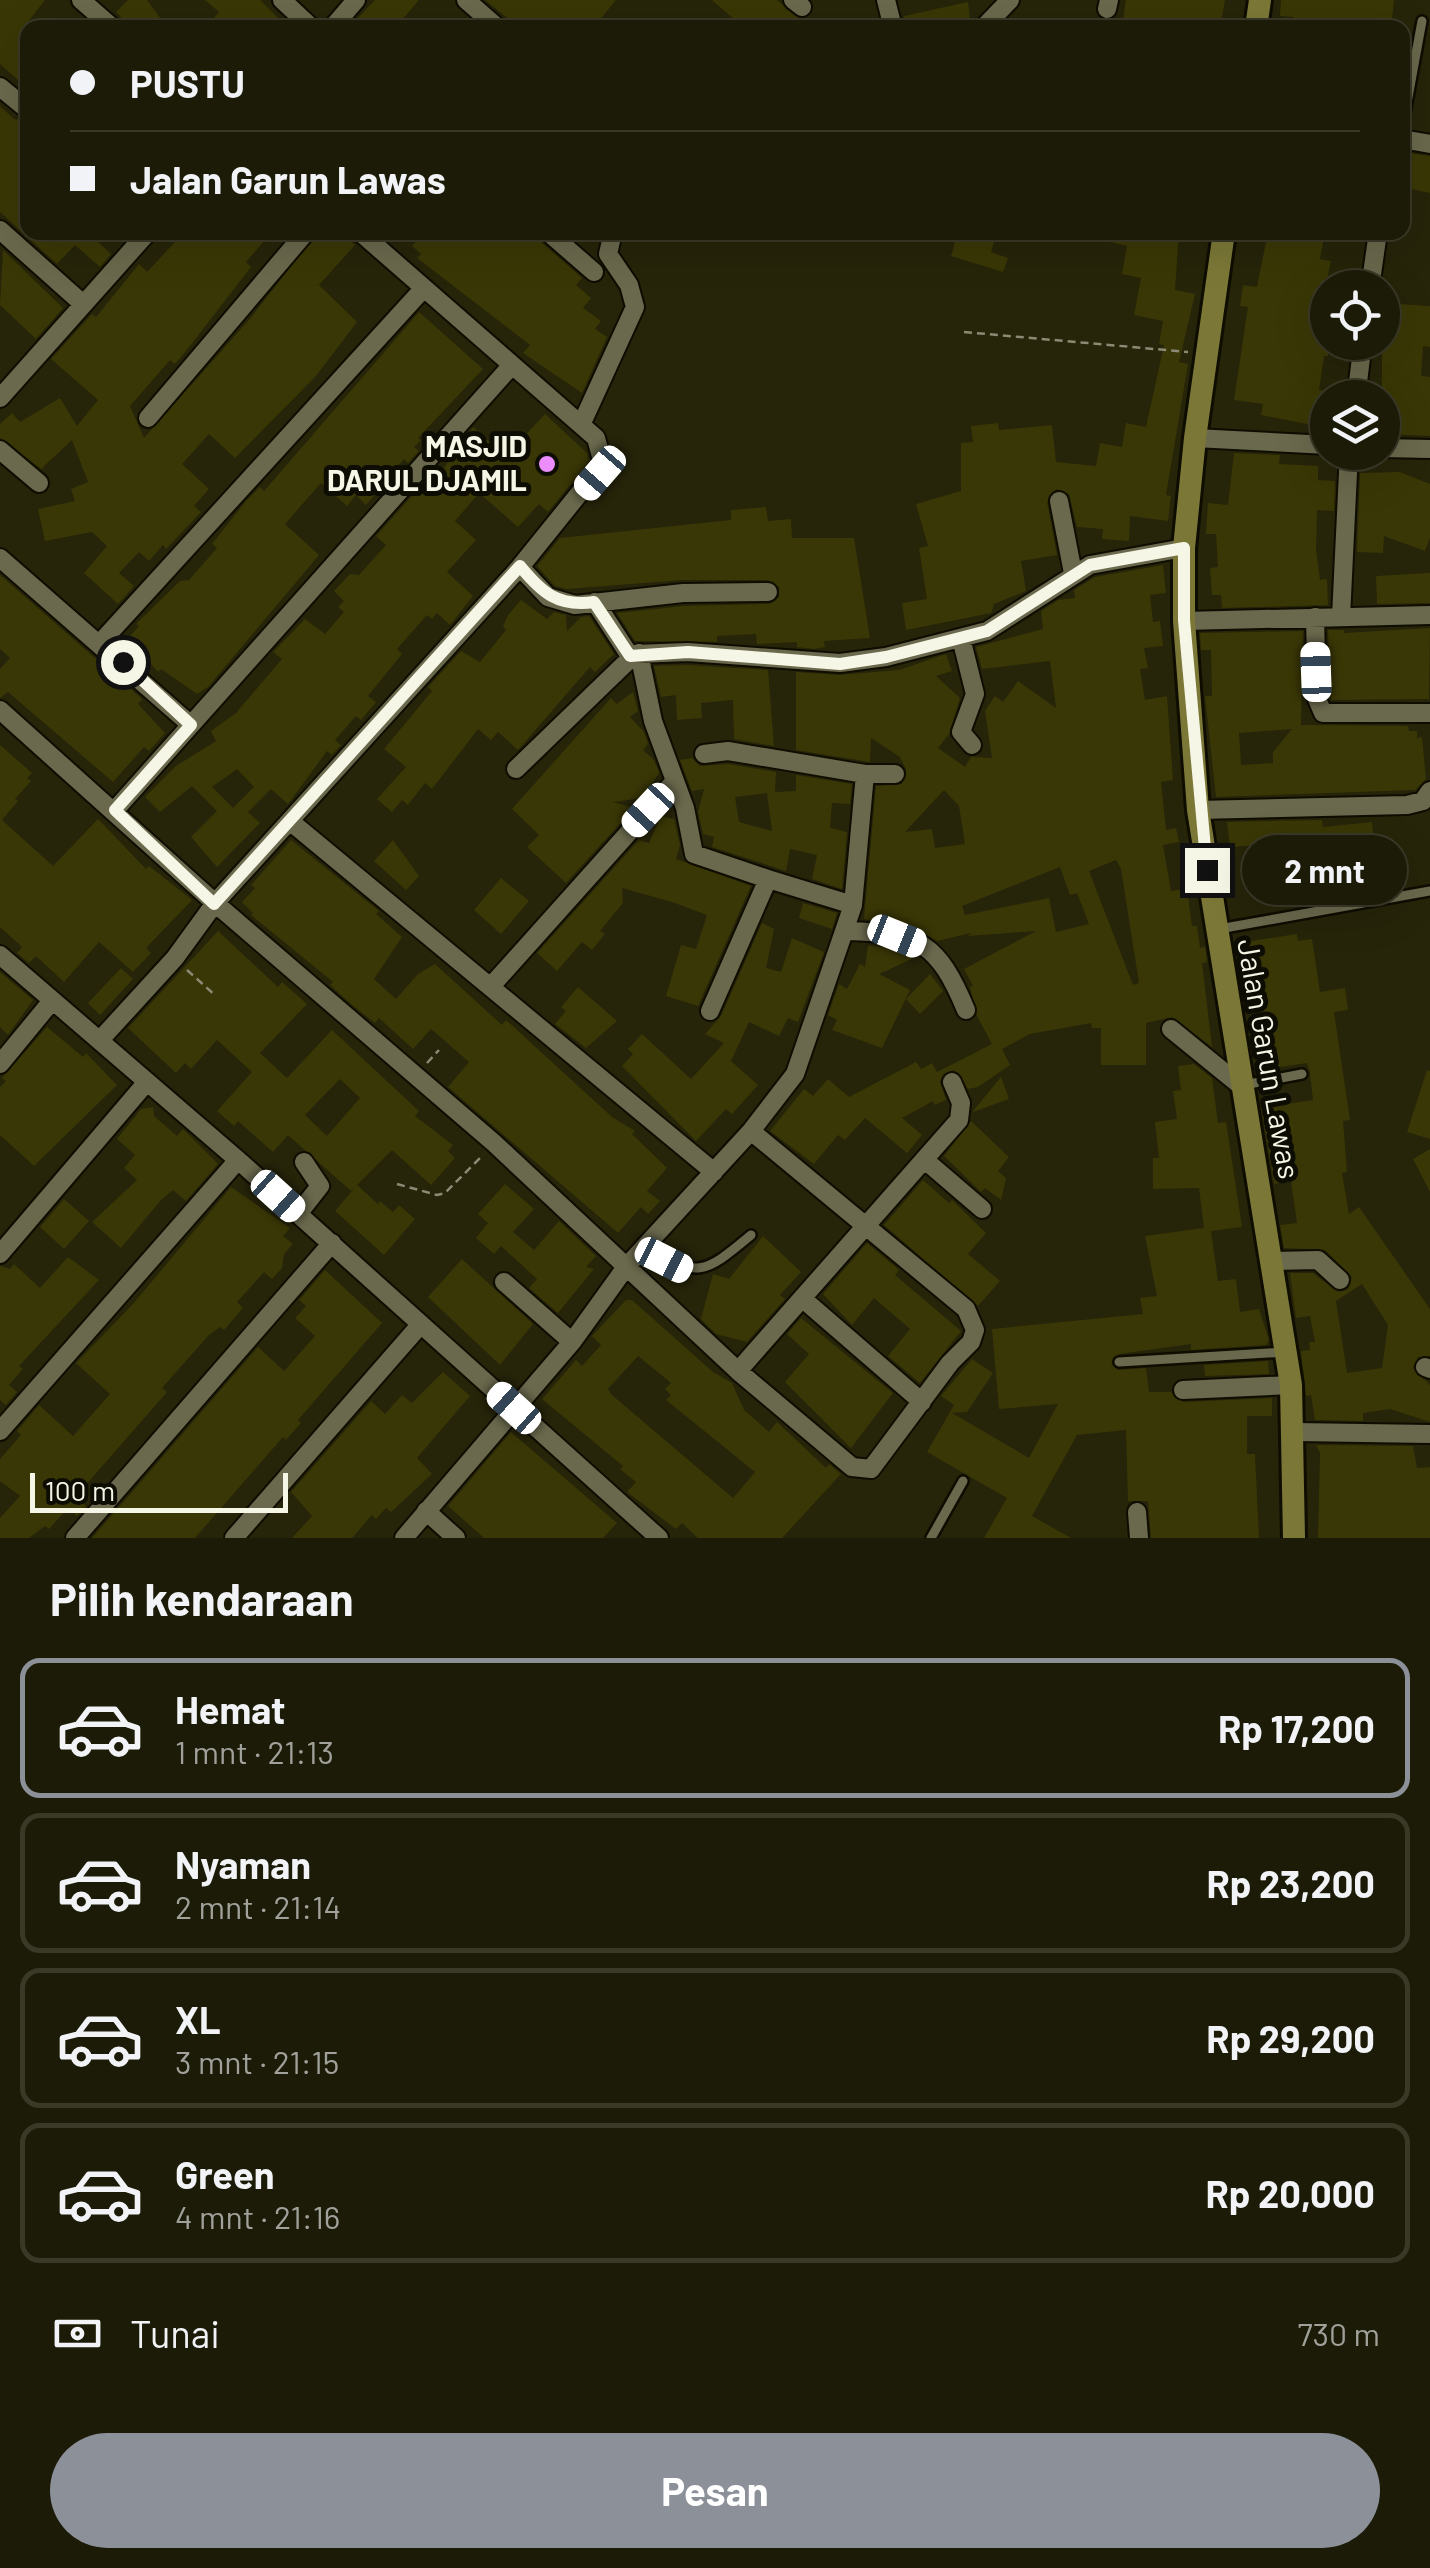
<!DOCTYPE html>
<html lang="id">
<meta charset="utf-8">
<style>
body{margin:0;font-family:Barlow,sans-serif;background:#252411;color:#f1f3f6;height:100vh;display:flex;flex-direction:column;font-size:38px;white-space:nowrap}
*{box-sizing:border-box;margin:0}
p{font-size:32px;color:#a0a19b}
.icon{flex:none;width:55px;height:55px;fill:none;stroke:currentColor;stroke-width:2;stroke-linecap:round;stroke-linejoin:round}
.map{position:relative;height:1538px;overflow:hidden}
.side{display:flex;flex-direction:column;background:#1c1b07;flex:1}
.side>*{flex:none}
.top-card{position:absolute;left:20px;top:20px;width:1390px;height:220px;border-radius:20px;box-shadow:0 10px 40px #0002,0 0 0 2px #3a3928;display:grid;align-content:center;height:220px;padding:0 50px;background:#1c1b07}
.fabs{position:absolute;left:1310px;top:270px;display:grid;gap:20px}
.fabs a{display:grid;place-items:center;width:90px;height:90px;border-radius:50%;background:#1c1b07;box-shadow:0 10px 40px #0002,0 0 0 2px #3a3928;font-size:50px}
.scale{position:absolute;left:30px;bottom:25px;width:258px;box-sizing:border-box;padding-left:10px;border:5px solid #f6f6e6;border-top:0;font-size:28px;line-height:35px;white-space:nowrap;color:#f6f6e6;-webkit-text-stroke:8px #0d0d04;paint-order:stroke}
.end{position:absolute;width:45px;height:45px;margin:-22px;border:12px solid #f6f6e6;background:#111;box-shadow:0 0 0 5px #111}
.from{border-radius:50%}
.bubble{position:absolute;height:70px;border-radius:35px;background:#1c1b07;box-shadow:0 10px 40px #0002,0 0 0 2px #3a3928;font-size:32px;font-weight:700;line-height:70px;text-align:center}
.car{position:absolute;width:30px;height:60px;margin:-30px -15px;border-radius:12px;box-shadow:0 0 8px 2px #0007;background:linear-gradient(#fff 24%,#345 0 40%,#fff 0 76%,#345 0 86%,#fff 0)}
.top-card b{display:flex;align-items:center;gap:35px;height:95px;font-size:38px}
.top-card b+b{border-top:2px solid #3a3928}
.top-card i{width:25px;height:25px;background:#f1f3f6}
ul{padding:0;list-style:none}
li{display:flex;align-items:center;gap:30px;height:140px;margin:0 20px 15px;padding:0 30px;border:5px solid #3a3928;border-radius:20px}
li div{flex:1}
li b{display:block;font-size:38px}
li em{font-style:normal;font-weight:700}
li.current{border-color:#8c9099}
li>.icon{width:90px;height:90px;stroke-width:1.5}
h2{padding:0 50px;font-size:45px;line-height:120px}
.pay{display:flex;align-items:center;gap:25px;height:110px;padding:0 50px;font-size:38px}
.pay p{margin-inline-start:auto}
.primary-button{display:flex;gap:20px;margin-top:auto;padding:20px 50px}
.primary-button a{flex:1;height:115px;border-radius:60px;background:#8c9099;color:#fff;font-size:40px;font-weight:700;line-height:115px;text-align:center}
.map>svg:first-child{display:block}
</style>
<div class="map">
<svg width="1430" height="1538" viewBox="0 0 1430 1538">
<rect width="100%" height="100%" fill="#262409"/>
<!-- building -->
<path fill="#3a3706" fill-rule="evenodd" d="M0 0H45L21 31 28 36V89L0 64Z
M128 0H147L167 27H131L116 12Z
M205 0H260L288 28H205L219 12Z
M375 0H419L395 28H358L353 23Z
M485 0H616L593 28H520Z
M712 0H777L811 28H744Z
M1126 0H1225L1220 28H1122Z
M1281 0H1394L1391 28H1293L1294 17 1280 16Z
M968 2 971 28H907L904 16Z
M0 106 14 119 28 122V232H87L111 254 100 267 75 245 57 264 0 212Z
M1402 152 1430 156V193L1402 187Z
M164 232H272L246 262 251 267 186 351 175 364 170 360 130 406 144 438 249 320 318 232H341L355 245 319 285 357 322 316 376 235 458 209 434 182 464 209 489 194 506 201 512 166 549 163 545 149 561 139 552 119 573 134 586 118 604 84 573 107 546 92 532 45 541 38 509 75 501 71 489 88 482 72 440 41 469 0 438V424L12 413 20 422 60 398 77 426 98 400 51 359 92 314 96 317 139 264 147 272 175 242Z
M425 232H520L528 240 536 232 540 241 582 278 576 285 591 298 583 308 601 321 595 329 607 337 582 393 523 353 530 345 417 258 421 254 412 246Z
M958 232H997L991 252 1008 258 1003 272 951 256Z
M1093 232H1179L1175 290 1195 294 1179 362 1188 364 1166 495 1171 496 1168 521 1130 516 1129 541 1102 539 1103 529 1077 527 1069 494 1056 489 1047 502 1057 555 1021 561 1026 591 994 604 991 613 906 630 902 603 927 599 919 548 928 546 916 504 961 491V443L973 442 971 426 998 423 999 430 1052 425 1056 462 1096 466 1100 443 1122 447 1126 423 1146 427 1164 345 1159 344 1163 321 1134 315 1141 278 1122 274 1127 246 1093 238Z
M1268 232H1325L1320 259 1331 261 1322 303H1328V356H1324L1319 390 1328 391V428L1261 415 1263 404 1234 400 1248 307 1240 306 1243 285 1257 287Z
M3 250 63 308 36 339 0 305Z
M1382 303 1430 306V347L1423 346 1421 376 1430 377V436L1382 434Z
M419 312 483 369 418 438 421 440 414 447 419 451 408 463 404 459 366 505 356 495 347 506 321 483 285 524 319 555 208 687 197 694 161 669 158 672 135 646 138 643 130 636 139 626 136 624 180 581 189 580 217 548 212 544 246 501 260 487 264 491Z
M545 414 587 453 589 461 548 512 539 504 518 527 479 493 455 521 476 540 447 572 473 596 450 625 437 613 432 619 427 615 397 649 402 654 368 696 376 702 361 720 356 716 335 740 341 745 332 755 327 751 288 804 271 789 248 812 260 823 217 867 191 837 217 811 192 786 160 812 145 797 176 766 216 741 211 731 236 713 282 659 273 652 305 619 325 634 344 612 338 607 344 601 334 591 350 574 359 575 386 545 376 536 437 468 441 472 473 427 506 456ZM237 769 254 787 233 808 212 787Z
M1234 453 1280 455 1279 464 1318 466V480L1335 481 1334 511 1317 510 1316 549 1320 580 1327 579 1328 605 1222 608 1221 595H1212L1210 568 1218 567 1216 534H1206L1208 503 1228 505Z
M1400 472 1430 484V538L1425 551 1384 536 1383 553 1357 552 1360 473Z
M766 507 768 521 791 519 792 538H854L870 638 824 641 825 647 814 649 797 647V642L757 644 756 634 717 636V642L635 641 617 613 684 606 769 604 779 597V587L768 580H683L566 589 555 586 537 566 560 538 731 520V510Z
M1163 565 1166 593 1150 595 1153 622 1160 621 1163 646 1144 648 1148 668 1140 669 1145 700 1167 696 1173 780 1161 782 1166 830 1176 828 1179 842 1163 845 1171 891 1187 889 1192 926H1197L1200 948 1205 947 1207 962 1202 963 1212 1047 1172 1017 1146 1023V1065H1101V1028H1092L1091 1023 1030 1034 1002 1049 1010 1065 978 1087 968 1089 954 1070 943 1074 940 1082 946 1100 935 1105 933 1101 902 1118 922 1135 907 1153 865 1118 845 1140 838 1135 814 1164 770 1131 804 1089 813 1096 828 1079 849 1097 916 1062 921 1069 932 1063 937 1072 992 1044 977 1016 970 987 973 986 964 969 1036 931 968 936 971 933 937 941 913 927 864 919 876 786 902 784 906 769 900 757 871 738 870 762 796 750V672L839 675 899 670 946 654 952 671 936 676 960 698 949 734 938 748 965 767 971 757 992 758 985 711 995 696 1003 702 1018 681 1056 708 1050 661 982 669 976 647 1043 629 1041 611 1058 600 1075 598 1074 590 1095 577ZM944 790 959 806 965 844 935 848 932 829 905 832ZM1116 860 1121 869 1139 983 1133 985 1089 871ZM1060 867 1070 895 1077 893 1089 924 1056 932 1049 898 965 915 962 906Z
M1430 573V603L1377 604 1376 576Z
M0 575 142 699 138 704 165 733 149 751 144 747 113 782 8 692 0 698V669L10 658 0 649Z
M521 600 547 619 554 612 566 615 567 631 581 617 589 616 614 654 595 672 590 667 518 750 498 732 491 740 478 729 432 789 425 783 408 805 402 800 392 812 377 799 406 767 384 749 432 691 428 687 461 651 480 662 506 630 503 626 508 615Z
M1430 628 1429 699 1331 700 1328 630H1344V633Z
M1303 631 1301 725 1408 726 1409 731H1417V738L1422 737 1426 779 1415 790 1216 797 1205 696H1212L1211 650H1201L1200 633ZM1292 729 1273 752V763L1241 765 1239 733Z
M688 665 768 670 774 746 734 739 733 700 701 703 702 718 677 720 676 695 661 697 654 666Z
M633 692 638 711 630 717 644 732 648 744 643 750 654 760 659 773 643 798 613 802 634 808 566 883 527 847 539 835 512 809 611 698 617 704Z
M0 745 32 773 27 778 31 781 15 799 18 801 2 820 53 866 98 819 146 869 149 866 192 900 146 948 151 953 133 972 99 942 64 982 36 956 29 963 17 953 22 947 0 927Z
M692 758 700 766 728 764 776 772 775 792 796 791V775L852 784 850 804 832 803 830 828 847 832 842 889 812 879 817 855 790 849 786 871 712 847 714 837 703 834 698 812 704 789 692 791 680 760ZM767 793 772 831 739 822 735 797Z
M661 816 674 819 680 845 676 859 751 886 698 1006 666 996 681 945 696 949 707 915 672 902 622 888 623 903 600 931 605 934 592 950 582 942 557 971 537 953 639 840 649 843Z
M1322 820 1323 827 1372 822 1375 851 1289 856 1288 843 1230 847 1227 822Z
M291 840 379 911 376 914 402 937 374 979 396 999 418 974 435 964 502 1025 506 1020 612 1117 635 1131 632 1134 667 1168 647 1191 660 1201 648 1214 641 1207 618 1233 448 1087 469 1062 431 1029 413 1049 379 1018 375 1023 352 1005 330 985 333 982 251 915 253 913 242 902 255 888 251 885Z
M393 840 419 876 406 890 374 861Z
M501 878 529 901 501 934 474 910Z
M803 903 837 913 832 929 799 918Z
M762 923 774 929 766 968 781 972 792 938 824 952 798 1022 788 1018 779 1036 749 1022 731 1061 758 1085 732 1114 726 1109 696 1141 622 1066 633 1054 628 1049 642 1034 691 1079 724 1043 705 1034 721 1016Z
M218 931 278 987 282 982 307 1004 260 1053 287 1078 332 1030 419 1111 415 1116 453 1145 448 1151 455 1158 431 1185 392 1150 351 1191 288 1135 273 1152 238 1121 234 1126 217 1111 252 1072 217 1040 191 1069 185 1063 176 1073 128 1028ZM340 1079 360 1098 327 1136 305 1115Z
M1297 934 1298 941 1312 939 1320 992 1345 988 1348 1010 1334 1012 1350 1120 1343 1121 1347 1172 1342 1173 1349 1214 1359 1207 1430 1309V1356L1418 1357 1413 1368 1430 1385V1422L1390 1409 1363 1413V1421L1315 1420 1311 1395 1306 1396 1301 1351 1310 1350 1309 1342H1315L1310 1316 1296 1318 1290 1273H1313L1338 1292 1348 1289 1352 1277 1325 1250 1284 1248 1280 1225 1297 1223 1291 1181 1274 1184 1261 1108 1313 1100 1310 1073 1307 1063 1260 1070 1245 942ZM1362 1284 1388 1325 1382 1368 1347 1373 1336 1301Z
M868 945 905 951 912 959 879 974 910 990 882 1048 832 1030 837 1020 828 1015 839 984 847 989 860 964 865 967Z
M121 968 133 979 100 1015 88 1003Z
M0 972 33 1000 8 1035 0 1027Z
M930 974 943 991 920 1014 906 999Z
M578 987 617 1021 586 1048 555 1024 566 1011 561 1007Z
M47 1027 83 1057 86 1053 117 1085 34 1166 0 1135V1087L6 1081 2 1078Z
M1194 1064 1212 1078 1218 1123 1226 1122 1242 1227 1211 1231 1218 1281 1236 1279 1240 1312 1259 1309 1269 1340 1266 1345 1191 1350V1344L1119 1354 1111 1363 1118 1370 1146 1368 1149 1392H1171L1183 1402 1272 1398V1416H1247V1454H1255L1259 1538H1151L1148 1501H1128L1126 1430 1077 1435 1032 1516 1071 1538H984L1007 1498 927 1452 954 1405 941 1396 972 1359 993 1373 967 1412 952 1413 1029 1458 1058 1404 999 1409 992 1329 1143 1314 1140 1298 1157 1296 1145 1236 1204 1228 1199 1188 1153 1189V1158H1159L1155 1122 1177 1119 1173 1091 1181 1090 1178 1066Z
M1427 1070 1430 1071V1139L1407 1132Z
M1001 1077 1009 1099 973 1112V1111Z
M153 1107 154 1116 177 1136 183 1129 218 1164 186 1201 173 1190 161 1200 121 1248 92 1222 137 1180 124 1168 135 1155 117 1139 141 1109Z
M971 1121 1009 1157 998 1171 1006 1178 1001 1200 985 1188 981 1192 944 1156Z
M1430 1149V1192L1413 1159Z
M923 1180 949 1203 952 1200 986 1233 968 1254 1000 1281 978 1306 884 1225Z
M505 1184 534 1209 513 1232 534 1250 559 1221 596 1256 586 1267 594 1269 558 1313 529 1288 537 1279 501 1246 494 1254 476 1238 488 1223 478 1214Z
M357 1185 378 1204 380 1201 393 1212 399 1205 415 1219 384 1255 335 1211Z
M231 1187 290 1228 283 1236 293 1244 284 1254 282 1268 272 1279 264 1272 237 1302 243 1308 224 1330 220 1327 209 1335 162 1388 167 1392 84 1487 87 1491 79 1500 86 1506 77 1516 68 1508 49 1529 45 1526 29 1538H0V1518L20 1496 0 1481V1459L21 1435 17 1431 39 1405 73 1436 110 1394 76 1363 133 1304Z
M64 1199 89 1221 64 1249 40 1227Z
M763 1236 801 1272 780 1295 785 1299 747 1342 716 1334 701 1319 713 1274 729 1279Z
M867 1243 899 1270 895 1275 961 1331 920 1383 888 1356 910 1329 874 1298 852 1325 823 1294Z
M68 1257 99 1280 19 1366 23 1369 9 1385 17 1392 6 1405 0 1400V1266L10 1269 14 1264 40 1288Z
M462 1259 533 1324 500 1365 428 1297Z
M325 1270 382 1323 298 1420 301 1423 286 1440 283 1437 195 1538H92L258 1347 284 1371 315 1336 295 1318 306 1306 299 1300Z
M626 1300H632L713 1372 732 1383 744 1410 769 1432 777 1422 826 1468 829 1464 841 1474 782 1538H698L682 1523 676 1529 627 1492 636 1482 620 1469 623 1466 542 1399 576 1360 582 1366 601 1345 592 1336ZM638 1356 671 1383 665 1389 671 1395 666 1400 755 1472 733 1498 612 1395 608 1389Z
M801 1318 893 1393 851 1448 785 1382 809 1354 787 1334Z
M1268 1361 1269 1374 1205 1376 1204 1365Z
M443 1372 470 1396 417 1458 432 1474 391 1512 386 1508 376 1519 372 1515 352 1538H292L312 1516 291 1492 371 1401 385 1414 402 1395 412 1403Z
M511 1432 617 1523 603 1538H484L448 1506Z
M1316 1445 1413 1446 1417 1468 1430 1467V1538H1318L1320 1453Z"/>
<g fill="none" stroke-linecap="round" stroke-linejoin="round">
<!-- service casing -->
<g stroke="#0f0d00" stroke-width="14">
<path id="service" d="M1402 130 1422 21
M1219 929 1430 891
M1244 1085 1302 1074
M643 1248C699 1277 702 1276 751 1235
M1119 1362 1286 1352
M931 1538 963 1481"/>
</g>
<!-- minor casing -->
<g stroke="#0f0d00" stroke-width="22">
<path id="minor" d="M81 0 113 28
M282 0 312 28
M466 0 498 28
M793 0 802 7
M886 0 893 28
M1107 9 1109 0
M332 28 356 0
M983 28 1010 0
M0 87 28 110
M1402 139 1430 144
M0 230 83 304
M548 232 594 272
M1370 288 1378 232
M0 398 148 232
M1356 398 1363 342
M148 418 306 232
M581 425 635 307 629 285 608 254 613 232
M1195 438 1328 445
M1382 448 1430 449
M0 450 39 483
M1059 501 1073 573
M0 558 191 725
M520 567 548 597 575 605 683 593 768 592
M595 602 630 656
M1315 617 1317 699 1323 713H1430
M1341 617 1349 452
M1184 621 1430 615
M961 638 975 694 961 732 972 745
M101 642 424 288
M639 653 653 721 685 808 694 854 768 879
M0 710 215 903 494 1143 738 1371 852 1467 871 1469 950 1363 971 1342 975 1330 966 1309 751 1131
M704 754 728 751 865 774
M516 769 635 654 688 652 840 663 886 657 987 631 1090 565 1184 548
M115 810 512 365
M1198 810 1407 805 1423 801 1430 791
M291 822 714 1172
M847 931C920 933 938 943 966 1010
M0 955 238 1160 659 1538
M492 985 673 783
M710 1011 768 879 853 905
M1171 1029 1241 1086
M100 1040 175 958 215 903 520 567 603 464 596 438 360 232
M0 1064 51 1002
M926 1161 982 1209
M298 1214 320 1186 304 1162
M0 1254 146 1083
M1273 1261 1318 1260 1340 1280
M504 1282 572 1342
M803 1299 922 1402
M1425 1367 1430 1369
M738 1371 959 1120 961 1103 952 1082
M1183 1390 1291 1385
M0 1431 238 1160
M1295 1432 1430 1434
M426 1511 456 1538
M1137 1512 1139 1538
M75 1538 332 1243
M234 1538 421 1324
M404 1538 572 1342 626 1267 751 1131 795 1074 853 905 865 774H895"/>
</g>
<!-- secondary casing -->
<g stroke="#0f0d00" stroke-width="28">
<path id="secondary" d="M1256 28 1260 0
M1224 232 1195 438 1184 548V621L1198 810 1291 1385 1294 1538"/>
</g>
<!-- path -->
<path stroke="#8b8a74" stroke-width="2.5" stroke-dasharray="8 5" stroke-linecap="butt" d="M964 332 1188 352
M187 970 216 996
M427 1063 439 1050
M397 1184 437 1195 445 1193 483 1155"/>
<!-- service -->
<use href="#service" stroke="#6a694d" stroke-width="9"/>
<!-- minor -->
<use href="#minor" stroke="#6a694d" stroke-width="18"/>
<!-- secondary -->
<use href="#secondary" stroke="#7b7837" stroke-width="22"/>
</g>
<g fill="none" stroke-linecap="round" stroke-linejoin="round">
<!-- route -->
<path stroke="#f6f6e6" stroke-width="12" d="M123 662 191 725 115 810 214 904 520 566C542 593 558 607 594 602L630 656 688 652 840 664 886 657 987 631 1090 565 1184 548V620L1207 870"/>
</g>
<!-- markers -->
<circle fill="#eb8dfb" stroke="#0d0d04" stroke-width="4" cx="547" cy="464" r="10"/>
<g text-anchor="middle" stroke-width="10" stroke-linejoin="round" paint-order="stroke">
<!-- poi labels -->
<g font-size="30" font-weight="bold" fill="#f6f6e6" stroke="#0d0d04" text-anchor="end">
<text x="527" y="457">MASJID<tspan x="527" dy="34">DARUL DJAMIL</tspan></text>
</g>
<!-- street labels -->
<g font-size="30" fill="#f6f6e6" stroke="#0d0d04">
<text transform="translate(1268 1059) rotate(80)" y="10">Jalan Garun Lawas</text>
</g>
</g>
</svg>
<div class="fabs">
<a><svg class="icon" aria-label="locate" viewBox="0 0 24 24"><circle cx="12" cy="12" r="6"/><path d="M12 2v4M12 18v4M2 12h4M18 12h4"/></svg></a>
<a><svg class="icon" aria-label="layers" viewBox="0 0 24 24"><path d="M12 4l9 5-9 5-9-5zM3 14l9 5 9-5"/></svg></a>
</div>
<div class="scale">100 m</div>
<i class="end from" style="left:123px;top:662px"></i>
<i class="end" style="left:1207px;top:870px"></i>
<div class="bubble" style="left:1242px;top:835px;width:165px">2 mnt</div>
<i class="car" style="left:600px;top:473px;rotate:221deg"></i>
<i class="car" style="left:1316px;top:672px;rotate:358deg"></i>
<i class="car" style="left:648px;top:810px;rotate:223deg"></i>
<i class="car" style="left:897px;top:936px;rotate:112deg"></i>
<i class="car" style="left:278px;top:1196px;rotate:132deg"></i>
<i class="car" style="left:664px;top:1260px;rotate:117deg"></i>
<i class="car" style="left:514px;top:1408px;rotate:312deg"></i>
<div class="top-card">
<b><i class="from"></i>PUSTU</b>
<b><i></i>Jalan Garun Lawas</b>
</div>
</div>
<section class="side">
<h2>Pilih kendaraan</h2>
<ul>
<li class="current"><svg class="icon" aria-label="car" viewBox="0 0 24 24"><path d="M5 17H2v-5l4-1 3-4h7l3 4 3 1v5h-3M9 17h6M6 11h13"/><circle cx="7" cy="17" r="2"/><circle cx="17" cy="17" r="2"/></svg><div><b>Hemat</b><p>1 mnt · 21:13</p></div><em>Rp 17,200</em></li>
<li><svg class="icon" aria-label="car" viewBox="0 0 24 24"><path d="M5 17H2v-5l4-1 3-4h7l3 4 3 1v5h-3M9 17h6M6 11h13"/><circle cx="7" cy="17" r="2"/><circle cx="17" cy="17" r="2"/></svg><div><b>Nyaman</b><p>2 mnt · 21:14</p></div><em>Rp 23,200</em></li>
<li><svg class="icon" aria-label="car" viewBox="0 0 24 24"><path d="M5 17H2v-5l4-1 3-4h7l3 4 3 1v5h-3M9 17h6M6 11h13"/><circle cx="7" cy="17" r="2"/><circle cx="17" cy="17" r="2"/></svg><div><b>XL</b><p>3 mnt · 21:15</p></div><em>Rp 29,200</em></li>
<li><svg class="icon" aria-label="car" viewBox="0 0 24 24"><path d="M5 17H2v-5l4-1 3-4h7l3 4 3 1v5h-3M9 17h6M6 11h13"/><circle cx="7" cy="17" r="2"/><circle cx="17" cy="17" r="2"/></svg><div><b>Green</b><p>4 mnt · 21:16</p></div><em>Rp 20,000</em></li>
</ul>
<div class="pay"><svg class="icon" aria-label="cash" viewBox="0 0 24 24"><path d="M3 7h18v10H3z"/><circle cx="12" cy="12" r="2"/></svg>Tunai<p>730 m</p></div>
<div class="primary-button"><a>Pesan</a></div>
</section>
